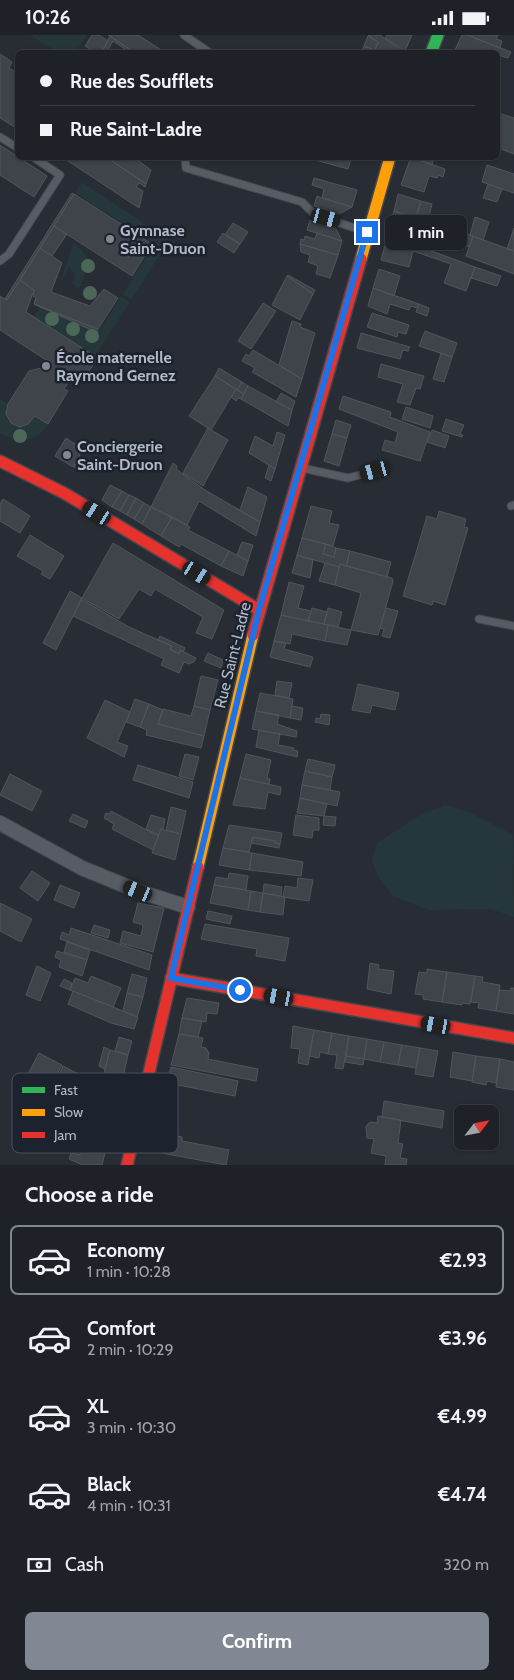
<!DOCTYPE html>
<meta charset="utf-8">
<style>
body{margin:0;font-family:Cabin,sans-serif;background:#2b2f34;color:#f1f3f6;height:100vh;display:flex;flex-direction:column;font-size:19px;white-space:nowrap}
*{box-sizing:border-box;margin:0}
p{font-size:16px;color:#a1a4a8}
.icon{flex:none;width:28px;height:28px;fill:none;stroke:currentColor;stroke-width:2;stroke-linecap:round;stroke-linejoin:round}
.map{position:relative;height:1130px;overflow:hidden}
.sheet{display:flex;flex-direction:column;background:#1e2228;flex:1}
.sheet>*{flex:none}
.banner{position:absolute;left:15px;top:15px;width:485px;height:110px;border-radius:8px;box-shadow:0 1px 4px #0004,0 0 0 1px #3c3f45;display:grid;align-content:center;height:110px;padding:0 25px;background:#1e2228}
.needle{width:32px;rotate:58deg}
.controls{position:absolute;left:454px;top:1070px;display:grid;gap:10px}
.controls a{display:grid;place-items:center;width:45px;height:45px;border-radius:8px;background:#1e2228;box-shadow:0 1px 4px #0004,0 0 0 1px #3c3f45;font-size:25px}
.end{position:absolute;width:22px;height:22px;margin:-11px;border:6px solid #1a73e8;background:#fff;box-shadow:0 0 0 2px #fff}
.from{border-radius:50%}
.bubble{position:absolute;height:35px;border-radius:8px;background:#1e2228;box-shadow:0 1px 4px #0004,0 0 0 1px #3c3f45;font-size:16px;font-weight:800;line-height:35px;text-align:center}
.car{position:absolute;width:15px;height:30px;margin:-15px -8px;border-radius:6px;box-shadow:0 0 4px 1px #0007;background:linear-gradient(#222 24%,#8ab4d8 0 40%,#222 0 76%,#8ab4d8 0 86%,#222 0)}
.banner b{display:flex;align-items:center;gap:18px;height:48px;font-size:19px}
.banner b+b{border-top:1px solid #3c3f45}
.banner i{width:12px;height:12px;background:#f1f3f6}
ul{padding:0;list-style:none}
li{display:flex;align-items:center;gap:15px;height:70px;margin:0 10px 8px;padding:0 15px;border:2px solid transparent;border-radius:8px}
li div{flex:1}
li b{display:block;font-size:19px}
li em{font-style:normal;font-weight:800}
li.selected{border-color:#828893}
li>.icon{width:45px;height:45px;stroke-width:1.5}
h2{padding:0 25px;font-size:22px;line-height:60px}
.pay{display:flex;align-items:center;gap:12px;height:55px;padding:0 25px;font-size:19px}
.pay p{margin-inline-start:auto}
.button{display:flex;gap:10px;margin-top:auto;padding:10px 25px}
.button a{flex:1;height:58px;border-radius:8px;background:#828893;color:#fff;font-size:20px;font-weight:800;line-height:58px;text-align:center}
.status{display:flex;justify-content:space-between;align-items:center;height:35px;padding:0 25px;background:#1e2228;direction:ltr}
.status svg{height:14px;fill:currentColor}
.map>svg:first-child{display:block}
</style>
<div class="status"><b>10:26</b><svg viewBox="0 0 49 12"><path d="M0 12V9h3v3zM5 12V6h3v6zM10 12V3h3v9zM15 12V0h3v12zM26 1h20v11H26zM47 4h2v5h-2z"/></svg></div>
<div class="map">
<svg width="514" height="1130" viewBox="0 0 514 1130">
<rect width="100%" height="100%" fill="#282d35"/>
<!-- green -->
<path fill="#25373a" d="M30 0H87L76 17H57Z
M82 147 169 205 131 265 123 259 154 209 75 158Z
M73 209H77L90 227 79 254 71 247 75 244V239L69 232 60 248Z
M121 261 130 267 95 321 34 282 39 273 98 295 101 294Z
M0 364 8 369 6 379 11 388 24 391 35 381 48 389C36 409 18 408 0 398Z
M445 770 469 777 513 800 514 882 491 874 429 875 394 862 379 844 372 825 377 808 417 782Z"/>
<!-- building -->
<path fill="#3f444a" stroke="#50555d" d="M92 0H99L108 6 101 18H96L85 11Z
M108 0H138L166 18H135Z
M368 0H380L405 18H361L364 11 375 15 378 7Z
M387 0H412L405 16 385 3Z
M462 0H467L511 17 508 23 498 20V18H482L474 14 473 18H463L455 15Z
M467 0H498L496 4 502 6 500 13Z
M110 1 135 18H131L113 6 106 18H101Z
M368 1 378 7 375 15 364 11Z
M0 19 12 27 9 33 18 39 16 93 0 83Z
M498 78 514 83V119L498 113Z
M0 110 47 141 34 162 0 140Z
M62 122H106L146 149 145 152 139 148 136 152 143 156 139 173Z
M106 122H137L136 124 151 135 146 149Z
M316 122H354V125L351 124 348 134 315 125Z
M411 122H434L432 130Z
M411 122 445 134 443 142 438 140 437 143 429 141 424 157 401 150Z
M487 130 514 139V158L482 147Z
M314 143 357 155 352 172 322 163 324 154 312 150Z
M488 149 502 154 497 167 483 163Z
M72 158 74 159 54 191 7 265 5 264Z
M74 159 152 209 132 241 54 191Z
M398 159 421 166 416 183 394 176Z
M317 161 322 163 352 172 339 179 314 171Z
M421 166 432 169 428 186 416 183Z
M394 176 427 186 423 197 414 195 413 199 389 193Z
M475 182 489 187 483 205 470 200Z
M310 185 335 192 342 206 307 195Z
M233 188 248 197 240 209 225 200Z
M54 191 67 199 52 221 40 213Z
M447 192 454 194 451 205 443 203Z
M514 193V216L507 214Z
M454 194 473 201 469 212 451 205Z
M223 198 240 209 234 218 217 207Z
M317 198 342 206 338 220 300 209 301 204 304 205 305 201 315 204Z
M388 200 475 232 466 256 444 248 451 229 413 216 409 232 381 225Z
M473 201 514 216V239L466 221Z
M300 209 338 220 330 243 316 239 318 231 308 227 310 220 301 217Z
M40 213 62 228 51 257 90 271 104 254 118 263 98 294 34 269 36 263 33 261 34 255 20 245Z
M475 232 501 241 497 251 471 243Z
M379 234 400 241 394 261 373 253Z
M288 240 315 255 313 259 287 241Z
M287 241 313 259 300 285 272 270Z
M20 245 34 255 26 277 98 323 82 346 73 340 64 354 68 356 48 389 35 381 28 389 20 392 11 388 6 379 8 369 29 336 41 333 46 325 0 295V261L7 265Z
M373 253 419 269 417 273 411 271 409 275 390 269 387 279 368 271Z
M263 268 276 276 251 314 238 306Z
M34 269 40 272 98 294 96 297Z
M419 269 429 273 427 281 416 277Z
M372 278 409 290 406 299 398 297 397 302 367 292Z
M292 286 301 289 300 292 315 298 302 344 279 330Z
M425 296 457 308 452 322 419 311Z
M361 298 410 312 408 316 403 315 400 324 357 313Z
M253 315 302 344 296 362 252 337 255 333 242 326 246 319 249 321Z
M441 318 452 322 444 347 433 344Z
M381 329 424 341 420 354 416 353 410 370 397 367 403 349 378 342Z
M219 333 242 347 237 355 215 341Z
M215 341 236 354 211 395 189 381Z
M242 347 248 351 244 359 237 355Z
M248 351 292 375 288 391 241 364Z
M236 354 244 359 241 364 238 363 236 366 231 362Z
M281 358 295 366 292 375 276 367Z
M343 361 391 377 390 382 430 397 420 426 382 415 385 405 395 408 398 397 339 374Z
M406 372 433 381 430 393 402 384Z
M446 384 464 390 460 399 463 400 462 402 442 396Z
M336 385 351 390 347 403 332 399Z
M208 393 228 405 203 451 183 438Z
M432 395 449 401 445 413 427 407Z
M277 397 285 400 275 434 249 418 255 401 273 411Z
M332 399 347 403 339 431 324 426Z
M66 403 83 414 73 432 55 421Z
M79 423 87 428 82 437 74 432Z
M173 428 177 431 176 434 205 455 260 487 256 501 199 466 187 490 151 472Z
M269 430 275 434 271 446 265 443Z
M110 450 122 456 112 472 102 465Z
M248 452 267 462 260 487 244 478 235 473 240 475Z
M122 456 129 460 120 476 112 472Z
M129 460 136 463 127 480 120 476Z
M136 463 144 468 134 484 127 480Z
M3 464 30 481 20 498 0 486V469Z
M144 468 151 472 142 489 134 484Z
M311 471 332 476 329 488 339 490 333 511 302 503Z
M151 472 172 482 161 501 142 489Z
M439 476 466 484 464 492 468 493 445 570 433 566 432 570 403 561 427 481 437 484Z
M172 482 190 492 188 495 229 516 221 531 181 509 179 512 161 501Z
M30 500 64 521 50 544 41 539 43 536 17 521Z
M302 503 326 509 323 519 334 522 336 513 350 516 346 531 340 529 339 532 297 520Z
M242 507 253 510 248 526 237 520Z
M113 508 224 575 212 604 196 598 203 582 155 554 151 561 139 554 119 584 82 563Z
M326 509 336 513 334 522 323 519Z
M229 516 248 526 243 541 221 531Z
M350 516 391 527 387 542 346 531Z
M297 520 313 525 310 543 292 538Z
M325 528 339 532 335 550 319 546Z
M340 529 392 543 393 546 378 600 351 595 361 558 335 550Z
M289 547 304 551 298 573 311 576 308 586 281 580Z
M70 556 82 563 56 615 43 608Z
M81 564 129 592 172 611 170 614 179 619 180 615 196 623 194 627 189 629 184 627 179 638 161 630 164 624 73 581Z
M312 573 327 577 324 589 308 586Z
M328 573 342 577 338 592 324 589Z
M386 573 398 576 390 603 382 601 384 594 380 593Z
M281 580 328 590 325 606 292 599 290 609 274 606Z
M328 590 351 595 347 610 325 606Z
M160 601 185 613 183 617 180 615 179 619 170 614 172 611 158 605Z
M274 606 286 608 284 614 313 622 310 632 270 622Z
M208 618 223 625 221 633 204 626Z
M201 641 218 645 210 675 194 671Z
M277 646 292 648 289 663 275 660Z
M358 649 399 658 395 675 372 670 370 678 352 675Z
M260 658 293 664 290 683 256 676Z
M135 664 149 669 140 692 126 687Z
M105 665 130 677 117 707 128 711 124 722 87 703Z
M149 669 163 675 158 689 204 701 201 713 146 700 147 695 140 692Z
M194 671 210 675 204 701 158 689 163 674 191 681Z
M292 671 303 673 301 685 290 683Z
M256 676 279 680 277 689 297 696 296 702 252 694Z
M321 679 330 680 329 690 315 687 316 683 320 684Z
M259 695 280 699 278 710 294 713 293 715 298 716 297 722 256 712Z
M185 719 199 722 193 745 179 741Z
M246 719 271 725 267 743 270 744 269 749 240 743Z
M308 724 335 730 332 742 305 736Z
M138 730 193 747 189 763 133 745Z
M305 736 332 742 330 755 302 750Z
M10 739 42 756 32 776 0 760Z
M240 743 281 752 280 760 268 757 265 774 233 770Z
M302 750 340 757 337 771 300 763Z
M300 763 327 769 324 781 297 778Z
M171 772 186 776 181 799 166 795Z
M111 776 158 801 153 815 112 794 114 789 104 783 106 778 109 779Z
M73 779 88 786 85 793 69 786Z
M151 780 165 784 163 794H161L159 800 146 794Z
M296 780 319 783V795H313L312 803 293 800Z
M324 781 336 782 335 791 323 790Z
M229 790 282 798 280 809 275 808V806L253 802 249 817 223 813Z
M161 794 181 799 175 825 152 818Z
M253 802 275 806V808L280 809 279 813 251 808Z
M223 813 252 818 249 835 219 830Z
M252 818 303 827 301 841 249 835Z
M32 836 50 848 38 866 20 853Z
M229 838 248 841 246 855 214 850 216 842 228 844Z
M298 843 313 845 309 866 283 862 285 851 297 853Z
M264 849 282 852 281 861 263 858Z
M60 850 80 858 74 873 54 865Z
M214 850 251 856 248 875 210 868Z
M251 856 263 858 260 877 248 875Z
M263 858 285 862 283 880 260 877Z
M0 868 32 884 21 907 0 896Z
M138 868 164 873 153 917 120 908 123 896 141 901 143 890 133 887Z
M208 876 232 881 230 889 206 884Z
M205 889 289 903 285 926 256 921 257 914 201 904Z
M94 890 110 895 108 903 91 898Z
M71 893 152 920 149 935 60 904 62 897 69 900Z
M67 907 90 915 87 925 64 917Z
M57 916 87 925 82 941 59 932 61 925 55 922Z
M370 928 379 930 378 934 394 936 391 959 367 954Z
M37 931 51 938 40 966 26 960Z
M427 934 447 937 442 967 423 964V960L415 959 419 937 427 938Z
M447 937 475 941 470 969 463 968 462 970 442 967Z
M132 939 147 943 143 962 127 958Z
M91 941 121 953 113 972 70 955 75 943 88 948Z
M475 941 483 942 482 947 500 950 496 976 478 973 479 968 471 967Z
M64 944 72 948 70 955 60 951Z
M511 953H514V979L496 976 499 955 510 956Z
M73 956 138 982 134 994 111 988 68 969Z
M127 958 143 962 137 982 123 976Z
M187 963 219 968 217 979 207 978 206 987 182 983Z
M182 983 202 986 198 1002 179 999Z
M293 991 314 995 308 1030 298 1028 300 1014 291 1013Z
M314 995 332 998 328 1019 320 1017 319 1023 309 1021Z
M332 998 349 1001 343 1034 335 1033 337 1020 328 1019Z
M179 999 203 1003 201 1012 206 1013 209 1018 208 1024 258 1034 256 1046 171 1030Z
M349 1001 367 1004 364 1024 346 1021Z
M119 1002 132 1006 128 1020 115 1016Z
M367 1004 384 1007 380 1027 364 1024Z
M384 1007 402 1010 398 1030 380 1027Z
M402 1010 420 1013 416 1033 398 1030Z
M104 1012 110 1015 105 1034 99 1031Z
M420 1013 438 1016 433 1042 415 1039Z
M110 1015 128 1020 122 1047 103 1042Z
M453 1017 476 1021 472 1046 450 1042Z
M39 1018 62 1030 41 1068 19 1056Z
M346 1021 364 1024 363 1030 345 1027Z
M476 1021 500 1024 496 1048 487 1046 486 1050 472 1047Z
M500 1024 514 1027V1055L496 1052Z
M63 1031 119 1060 115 1075 57 1044Z
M171 1032 238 1046 235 1061 167 1048Z
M384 1066 444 1076 442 1093 382 1082Z
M378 1081 401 1085 398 1108 403 1109 400 1123 407 1124 406 1130H385L386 1121 371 1118 374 1104 367 1103 366 1091 370 1087 377 1088Z
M171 1100 182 1102V1106L229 1115 226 1130 151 1116 155 1101 171 1104Z
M82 1109 105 1118 102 1130H83L69 1124 71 1118 80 1120Z"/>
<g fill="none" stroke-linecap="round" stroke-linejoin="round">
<!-- lane casing -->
<g stroke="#44484e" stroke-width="9">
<path id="lane" d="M184 0 210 18
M0 102 18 113
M185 122 186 133 302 167 315 180 367 197
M0 226 9 219 60 140 33 122
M302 433 348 443 375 436
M511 471 514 470
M479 584 514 591"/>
</g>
<!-- street casing -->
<g stroke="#44484e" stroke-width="16">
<path id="street" d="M0 788 82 833 138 856 188 872"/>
</g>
<!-- fast casing -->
<g stroke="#44484e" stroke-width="14">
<path id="fast" d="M431 18 438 0"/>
</g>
<!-- slow casing -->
<g stroke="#44484e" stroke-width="14">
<path id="slow" d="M361 224 390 122
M198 832 253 600"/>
</g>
<!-- jam casing -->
<g stroke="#44484e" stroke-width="14">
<path id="jam" d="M0 426 64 458 259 575
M253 600 361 224
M171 943 514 1003
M127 1130 198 832"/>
</g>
<!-- lane -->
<use href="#lane" stroke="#575b63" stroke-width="7"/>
<!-- street -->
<use href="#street" stroke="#575b63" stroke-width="14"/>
<!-- fast -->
<use href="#fast" stroke="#30b455" stroke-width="11"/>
<!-- slow -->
<use href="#slow" stroke="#ff9f0a" stroke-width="11"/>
<!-- jam -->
<use href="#jam" stroke="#e5322d" stroke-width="11"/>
</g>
<!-- trees -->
<g fill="#4c6758">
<circle cx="88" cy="231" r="7"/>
<circle cx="90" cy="258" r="7"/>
<circle cx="52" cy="284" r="7"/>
<circle cx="73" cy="294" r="7"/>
<circle cx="92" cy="301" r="7"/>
<circle cx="20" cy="401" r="7"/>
</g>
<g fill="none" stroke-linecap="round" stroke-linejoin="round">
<!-- route -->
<path stroke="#1a73e8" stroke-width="6" d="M240 955 171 943 259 575 367 197"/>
</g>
<!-- markers -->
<g fill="#828893" stroke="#1c232f" stroke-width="2">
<circle cx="110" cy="204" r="5"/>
<circle cx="46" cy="331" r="5"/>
<circle cx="67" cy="420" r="5"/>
</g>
<g text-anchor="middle" stroke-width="5" stroke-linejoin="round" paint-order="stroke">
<!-- poi labels -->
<g font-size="16" font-weight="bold" fill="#b2b9c6" stroke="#1c232f" text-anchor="start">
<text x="120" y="201">Gymnase<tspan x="120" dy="18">Saint-Druon</tspan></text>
<text x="56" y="328">École maternelle<tspan x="56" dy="18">Raymond Gernez</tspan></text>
<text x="77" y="417">Conciergerie<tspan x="77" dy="18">Saint-Druon</tspan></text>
</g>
<!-- street labels -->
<g font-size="16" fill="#b2b9c6" stroke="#1c232f">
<text transform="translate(232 620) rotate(-76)" y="6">Rue Saint-Ladre</text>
</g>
</g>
<!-- legend -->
<rect x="12" y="1038" width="166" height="80" rx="8" fill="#1c232f" stroke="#49505c" stroke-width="1"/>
<rect x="22" y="1052" width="23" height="6" fill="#30b455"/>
<rect x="22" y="1074" width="23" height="7" fill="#ff9f0a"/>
<rect x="22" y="1097" width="23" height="6" fill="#e5322d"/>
<g font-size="14" fill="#b2b9c6">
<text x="54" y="1060">Fast</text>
<text x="54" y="1082">Slow</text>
<text x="54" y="1105">Jam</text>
</g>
</svg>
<div class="controls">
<a><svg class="needle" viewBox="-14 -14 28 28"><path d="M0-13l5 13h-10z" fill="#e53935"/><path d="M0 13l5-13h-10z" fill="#a1a4a8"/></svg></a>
</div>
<i class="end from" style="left:240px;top:955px"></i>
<i class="end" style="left:367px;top:197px"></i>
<div class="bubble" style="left:385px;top:180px;width:82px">1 min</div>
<i class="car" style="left:326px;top:183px;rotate:105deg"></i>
<i class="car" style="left:375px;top:436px;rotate:255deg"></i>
<i class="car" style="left:97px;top:478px;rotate:301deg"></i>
<i class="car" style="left:197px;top:538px;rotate:121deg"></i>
<i class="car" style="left:138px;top:856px;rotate:292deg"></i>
<i class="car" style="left:279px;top:962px;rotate:280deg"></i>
<i class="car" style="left:436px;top:990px;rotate:280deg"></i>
<div class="banner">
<b><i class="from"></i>Rue des Soufflets</b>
<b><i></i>Rue Saint-Ladre</b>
</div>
</div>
<section class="sheet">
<h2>Choose a ride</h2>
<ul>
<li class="selected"><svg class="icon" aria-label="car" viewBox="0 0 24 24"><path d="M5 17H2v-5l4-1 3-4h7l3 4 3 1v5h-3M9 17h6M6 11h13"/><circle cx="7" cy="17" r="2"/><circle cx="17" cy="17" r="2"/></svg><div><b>Economy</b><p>1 min · 10:28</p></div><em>€2.93</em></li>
<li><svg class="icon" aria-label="car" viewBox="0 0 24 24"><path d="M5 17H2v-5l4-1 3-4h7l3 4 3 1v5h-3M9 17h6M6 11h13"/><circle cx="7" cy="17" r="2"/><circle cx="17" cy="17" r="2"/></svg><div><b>Comfort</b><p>2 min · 10:29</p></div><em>€3.96</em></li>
<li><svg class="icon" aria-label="car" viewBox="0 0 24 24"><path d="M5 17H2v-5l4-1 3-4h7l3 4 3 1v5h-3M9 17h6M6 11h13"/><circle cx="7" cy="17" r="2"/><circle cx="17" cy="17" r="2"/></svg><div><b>XL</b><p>3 min · 10:30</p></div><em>€4.99</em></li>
<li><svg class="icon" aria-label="car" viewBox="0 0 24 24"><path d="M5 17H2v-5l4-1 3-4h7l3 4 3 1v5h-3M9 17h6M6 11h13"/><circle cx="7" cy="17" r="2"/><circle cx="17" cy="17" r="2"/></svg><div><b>Black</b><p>4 min · 10:31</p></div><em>€4.74</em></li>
</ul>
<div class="pay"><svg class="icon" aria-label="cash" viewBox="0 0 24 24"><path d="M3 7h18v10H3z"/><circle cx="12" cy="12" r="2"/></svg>Cash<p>320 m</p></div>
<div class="button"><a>Confirm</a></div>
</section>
